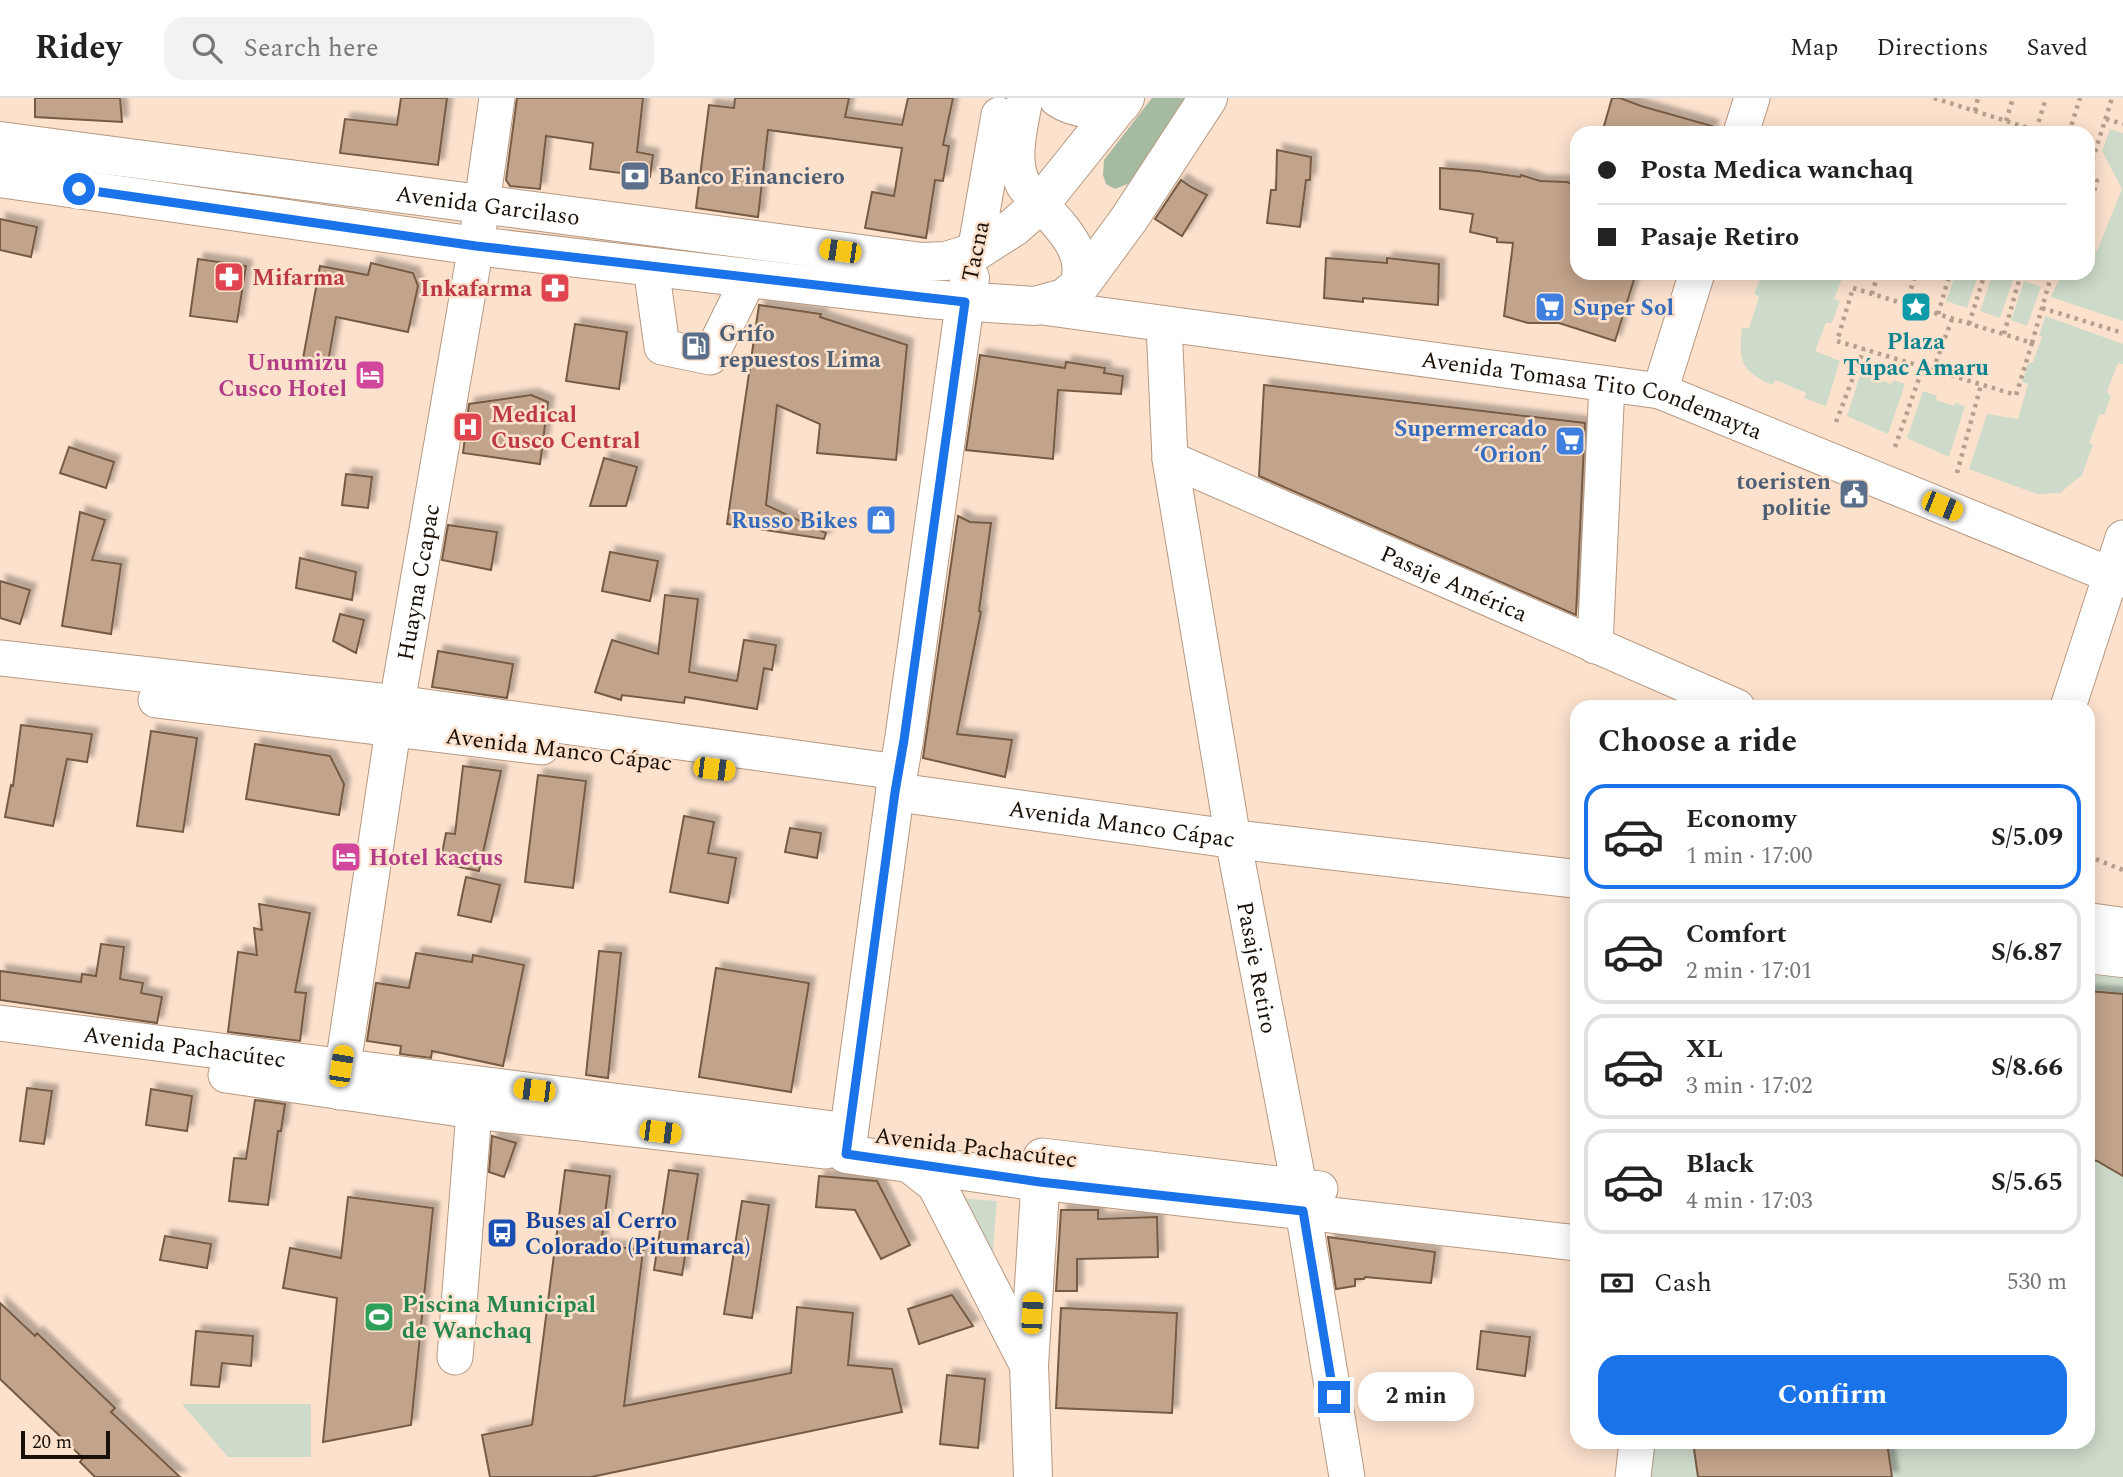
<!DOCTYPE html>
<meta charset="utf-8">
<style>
body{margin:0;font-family:Spectral,serif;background:#f2f2f2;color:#222;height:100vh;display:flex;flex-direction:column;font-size:26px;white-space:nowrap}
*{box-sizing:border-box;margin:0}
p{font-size:23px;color:#767676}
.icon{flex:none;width:38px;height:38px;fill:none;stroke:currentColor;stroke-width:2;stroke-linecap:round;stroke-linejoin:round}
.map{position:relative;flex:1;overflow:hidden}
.panel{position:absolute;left:1570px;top:602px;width:525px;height:749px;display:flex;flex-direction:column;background:#fff;border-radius:21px;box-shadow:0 4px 18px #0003}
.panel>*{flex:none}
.hud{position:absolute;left:1570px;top:28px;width:525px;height:154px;border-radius:21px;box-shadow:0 4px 18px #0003;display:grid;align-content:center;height:154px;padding:0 28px;background:#fff}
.scale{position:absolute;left:21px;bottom:18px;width:89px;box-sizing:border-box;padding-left:7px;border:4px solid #1b1007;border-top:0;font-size:19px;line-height:24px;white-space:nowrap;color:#1b1007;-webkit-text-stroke:5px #fce2cd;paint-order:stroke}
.end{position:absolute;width:32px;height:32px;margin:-16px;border:9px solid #1a73e8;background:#fff;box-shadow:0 0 0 4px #fff}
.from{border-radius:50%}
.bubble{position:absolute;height:49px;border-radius:21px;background:#fff;box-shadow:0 4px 18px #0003;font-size:23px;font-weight:700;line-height:49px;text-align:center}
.car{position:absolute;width:21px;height:42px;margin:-21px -10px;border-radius:9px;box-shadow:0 0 5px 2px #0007;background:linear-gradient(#f5c518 24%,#345 0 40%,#f5c518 0 76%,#345 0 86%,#f5c518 0)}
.hud b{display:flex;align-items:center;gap:24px;height:66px;font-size:26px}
.hud b+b{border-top:2px solid #e0e0e0}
.hud i{width:18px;height:18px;background:#222}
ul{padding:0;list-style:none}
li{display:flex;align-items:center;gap:21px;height:105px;margin:0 14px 10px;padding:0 14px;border:4px solid #e0e0e0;border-radius:21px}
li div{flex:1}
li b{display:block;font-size:26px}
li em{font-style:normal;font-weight:700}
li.active{border-color:#1a73e8}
li>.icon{width:63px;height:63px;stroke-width:1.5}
h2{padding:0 28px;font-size:32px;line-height:84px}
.pay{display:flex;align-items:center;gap:18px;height:77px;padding:0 28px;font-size:26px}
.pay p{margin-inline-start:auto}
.primary-button{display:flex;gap:14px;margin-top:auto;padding:14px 28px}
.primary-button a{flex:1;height:80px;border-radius:21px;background:#1a73e8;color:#fff;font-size:28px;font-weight:700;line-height:80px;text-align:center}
header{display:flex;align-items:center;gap:42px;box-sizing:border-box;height:98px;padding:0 35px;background:#fff;border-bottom:2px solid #e0e0e0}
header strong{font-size:33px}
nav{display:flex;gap:38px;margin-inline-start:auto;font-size:24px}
.search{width:490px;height:63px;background:#f2f2f2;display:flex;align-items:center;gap:18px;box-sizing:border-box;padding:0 24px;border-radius:21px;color:#767676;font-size:26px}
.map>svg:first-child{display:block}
</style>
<header>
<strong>Ridey</strong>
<div class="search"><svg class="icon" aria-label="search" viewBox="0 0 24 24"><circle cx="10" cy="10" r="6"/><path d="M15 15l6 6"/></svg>Search here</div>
<nav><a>Map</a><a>Directions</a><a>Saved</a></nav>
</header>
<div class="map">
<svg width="2123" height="1379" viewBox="0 0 2123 1379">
<defs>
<filter id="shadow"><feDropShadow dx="6" dy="-6" stdDeviation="2" flood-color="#0004"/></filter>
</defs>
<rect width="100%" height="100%" fill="#fce2cd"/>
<!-- green -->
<path fill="#cedbca" d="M2110 31 2123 35V223L2051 199C2061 176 2063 175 2088 175V160L2097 153 2122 91 2102 53Z
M1768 175H1844L1834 201 1840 203 1832 225H1826L1815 253 1840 263 1826 308 1804 300 1806 295 1776 282 1772 287C1742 273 1738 264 1742 230H1749L1759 199 1754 196 1761 179H1766Z
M1956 175H1979L1967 210 1946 203Z
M1993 175H2001L2014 179 2000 220 1980 213Z
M2024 183 2041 189 2027 228 2011 222Z
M2045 218 2123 246V266L2118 265 2107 294 2111 298 2104 317 2100 316 2089 345 2093 347 2082 377 2060 395 2037 396 1969 371 1987 316 2018 321 2028 286 2022 284 2028 266 2033 264 2042 239 2039 238Z
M1862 271 1874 275 1873 280 1891 286 1894 282 1905 286 1888 336 1847 318Z
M1923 293 1937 298 1936 302 1954 308 1955 305 1965 308 1949 359 1907 340Z
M2088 869 2123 873V1379H1636L1639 1344H2088Z
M958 1100 997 1103 992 1162Z
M182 1306H311V1359H228Z"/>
<!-- forest -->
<path fill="#a5baa0" d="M1152 0H1189L1130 85 1115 91 1106 86 1103 77 1104 62Z"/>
<!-- building -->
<path fill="#c2a38b" stroke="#775b45" stroke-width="2" filter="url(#shadow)" d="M35 0H120L122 24 35 19Z
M401 0H447L438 67 340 55 345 21 397 27Z
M517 0H643L637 54 653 57 650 79 590 71 593 45 546 38 540 91 510 88 506 82Z
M735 0H849L845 19 902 27 908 0H953L943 47 949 48 943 83 935 82 926 140 865 130 872 94 894 98 902 50 768 32 758 119 696 110 709 7 734 10Z
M1612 0H1620L1641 8 1712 28 1711 35H1602Z
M1277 52 1311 59 1310 82H1306L1300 129 1267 125 1271 92H1276Z
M1440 70 1478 73 1520 79 1521 77 1540 83 1567 84 1577 88V175H1636L1615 243 1559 225H1528L1504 218 1513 145 1497 144V140L1470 134 1473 116 1440 111Z
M1181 82 1191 89 1207 97 1182 138 1155 121Z
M0 121 37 129 31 159 0 152Z
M1326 160 1387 165V160L1439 166 1438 207 1363 200V204L1324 200Z
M198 161 246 168 237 224 190 218Z
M371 165 413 175 418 188 408 234 336 219 327 270 302 266 320 168 368 177Z
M759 207 821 216 820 219 907 247 896 362 817 355 820 326 777 307 766 407 826 435 824 441 727 426Z
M575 226 627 234 619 291 566 283Z
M980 257 1065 270 1066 264 1105 270 1104 275 1123 278 1121 296 1058 292 1053 361 966 352Z
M1264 287 1585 325 1576 517 1259 378Z
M531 297 548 304 540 366 463 355 469 306Z
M69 349 114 364 106 390 60 375Z
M604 360 637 369 626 408H590Z
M346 376 372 379 368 410 342 407Z
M80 414 105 422 92 462 121 466 111 536 62 528Z
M958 418 970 424 991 425 979 513 981 514 957 636 1012 642 1005 679 923 660Z
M448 427 497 434 491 472 442 462Z
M610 454 658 463 650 503 602 493Z
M300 460 356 474 352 502 296 490Z
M0 483 30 492 20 526 0 520Z
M665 497 698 501 689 574 737 583 744 542 776 547 772 572 764 570 757 611 685 599 684 605 622 597 621 602 595 594 612 542 658 556Z
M340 516 364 522 356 555 333 543Z
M438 553 513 566 507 600 432 589Z
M21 627 92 636 87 664 67 661 53 728 5 719 11 687 13 688Z
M151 633 197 640 183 734 137 728Z
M255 646 330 658 344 686 339 717 246 701Z
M463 668 501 673 479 773 440 765 446 735 455 736Z
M538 677 586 683 573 790 525 784Z
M684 718 714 724 708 755 736 760 728 805 670 794Z
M790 730 821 735 817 760 785 754Z
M466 779 500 787 491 824 458 817Z
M259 806 310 815 295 894 306 895 300 943 228 934 238 854 257 857 254 830 262 832Z
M101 846 124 849 120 881 143 885 141 895 162 899 157 925 0 902V873L81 884 82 876 96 878Z
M599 853 621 855 608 980 586 977Z
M416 855 472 864 473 857 524 867 503 968 432 953 431 960 400 956 401 948 367 943 376 885 409 890Z
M716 870 809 885 791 994 699 979Z
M2088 893 2123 896V1078L2097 1063 2088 1061Z
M27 990 52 993 44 1046 20 1043Z
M151 991 192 998 187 1033 146 1027Z
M255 1002 285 1006 281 1033H278L268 1107 229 1103 234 1060 246 1061Z
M492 1038 516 1045 504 1079 489 1074Z
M565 1072 610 1078 601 1147 643 1152 624 1308 791 1275 797 1209 853 1215 848 1267 892 1271 902 1314 591 1379H490L482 1337 532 1327Z
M669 1072 698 1076 682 1177 654 1172Z
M819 1078 877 1083 910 1147 881 1161 855 1112 816 1109Z
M348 1099 433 1110 411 1327 323 1344 337 1200 283 1190 290 1150 341 1160Z
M742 1103 769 1107 752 1220 724 1216Z
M1061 1112H1098V1121L1157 1119 1158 1159 1077 1161V1193H1056Z
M165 1138 211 1146 207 1170 160 1162Z
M1328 1139 1435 1154 1431 1185 1365 1179 1364 1181H1355V1188L1336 1191Z
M952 1197 973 1228 919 1246 908 1211Z
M0 1205 35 1238 37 1235 115 1310 111 1314 180 1379H95L80 1364 83 1360 0 1281Z
M1061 1210 1177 1215 1172 1315 1056 1310Z
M196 1233 253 1238 251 1268 222 1265 219 1289 191 1287Z
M1481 1233 1530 1239 1525 1278 1477 1271Z
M947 1277 985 1281 978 1350 940 1346Z
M1693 1344H1887L1892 1379H1698Z"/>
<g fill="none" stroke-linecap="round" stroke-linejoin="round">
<!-- minor casing -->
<g stroke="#b79880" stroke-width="37">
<g id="minor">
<path d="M1025 0C1021 26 1010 61 1023 86 1026 92 1033 97 1037 102 1059 127 1092 155 1076 191"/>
<path d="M1741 35 1752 0"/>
<path d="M975 154 999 17"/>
<path d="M651 169 662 249 710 259 749 180"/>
<path id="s1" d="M1035 208 1660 293 2123 482"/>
<path id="s2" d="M1164 226 1170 361 1233 741 1299 1088 1347 1379"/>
<path d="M1660 293 1697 175"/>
<path id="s3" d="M1170 361 1737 609"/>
<path d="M1595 548 1607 286"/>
<path d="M0 560 397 605 898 674"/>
<path d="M156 602 542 649"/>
<path d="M2068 609 2123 440"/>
<path id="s4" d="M0 925 849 1033"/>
<path d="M226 977 474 1013 826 1053"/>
<path id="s5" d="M339 994 397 605 476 148 497 0"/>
<path d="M1042 1058 1320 1091"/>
<path d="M1040 1084 1577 1145"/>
<path d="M455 1259 474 1013"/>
<path d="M1633 1379 1637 1344"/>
</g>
</g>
<!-- major casing -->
<g stroke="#b79880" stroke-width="40">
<g id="major">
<path d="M1058 0C1079 14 1098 11 1122 5"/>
<path id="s6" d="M0 43 922 164 946 163 975 154 1014 129 1040 106 1125 0"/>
<path d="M0 80 476 148 927 201 1035 208 1064 200 1082 185 1129 121 1208 0"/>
<path d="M970 180 965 204 904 642 895 694 846 1056 1040 1084"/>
<path id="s7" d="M895 694 1233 741 1577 781"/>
<path d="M2088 824 2123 829"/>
<path d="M2088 856 2123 860"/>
<path d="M908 1064 936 1086 1028 1265"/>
<path d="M1033 1379 1029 1267 1042 1060"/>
</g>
</g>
<!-- path -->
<path stroke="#b5a08e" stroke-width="4.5" stroke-dasharray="3.5 5" stroke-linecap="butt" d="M1934 0 2044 35
M1975 13 1978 0
M2106 21 2123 26
M2006 23 2013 0
M2036 32 2046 0
M2069 35 2080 0
M2088 66 2097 83 2088 115
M2090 70 2112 0
M1853 190 2032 245 2016 297 1837 243Z
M1872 196 1878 175
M1906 207 1916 175
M2042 210 2123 235
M1938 216 1950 175
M1969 226 1985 175
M2004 236 2021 175
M2032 245 2052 175
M1933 272 1952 221
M1836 324 1864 251
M1895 349 1923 269
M1957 375 1981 287
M2088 758 2123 772"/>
<!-- minor -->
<use href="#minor" stroke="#fff" stroke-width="35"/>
<!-- major -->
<use href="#major" stroke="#fff" stroke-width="38"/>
</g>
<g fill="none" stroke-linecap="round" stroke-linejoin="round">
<!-- route -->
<path stroke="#1a73e8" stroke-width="9" d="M79 91 476 148 965 204 904 642 895 694 846 1056 1040 1084 1303 1113 1334 1299"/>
</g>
<!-- icons -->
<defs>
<g id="bank-square" transform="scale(1.575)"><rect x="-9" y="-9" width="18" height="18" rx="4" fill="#5c6f8a" stroke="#fce2cd"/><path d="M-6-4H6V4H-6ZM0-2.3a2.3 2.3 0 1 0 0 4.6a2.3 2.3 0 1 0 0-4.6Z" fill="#fff"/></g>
<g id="pharmacy-square" transform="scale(1.575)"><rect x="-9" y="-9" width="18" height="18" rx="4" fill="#e0444e" stroke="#fce2cd"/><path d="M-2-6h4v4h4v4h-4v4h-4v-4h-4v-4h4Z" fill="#fff"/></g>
<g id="supermarket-square" transform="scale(1.575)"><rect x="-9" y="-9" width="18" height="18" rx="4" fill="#3f7fe0" stroke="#fce2cd"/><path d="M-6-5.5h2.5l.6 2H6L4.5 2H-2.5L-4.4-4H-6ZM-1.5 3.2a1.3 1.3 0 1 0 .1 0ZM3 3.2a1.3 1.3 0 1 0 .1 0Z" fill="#fff"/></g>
<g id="sight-square" transform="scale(1.575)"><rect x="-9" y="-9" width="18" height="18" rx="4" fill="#0f9aa8" stroke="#fce2cd"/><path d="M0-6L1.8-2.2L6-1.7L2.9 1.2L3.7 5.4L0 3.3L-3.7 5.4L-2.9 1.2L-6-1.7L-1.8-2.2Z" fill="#fff"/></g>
<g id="fuel-square" transform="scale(1.575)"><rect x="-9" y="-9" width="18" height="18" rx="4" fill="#5c6f8a" stroke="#fce2cd"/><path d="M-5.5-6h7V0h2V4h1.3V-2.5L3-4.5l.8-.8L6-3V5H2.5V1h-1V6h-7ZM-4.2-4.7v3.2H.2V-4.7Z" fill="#fff"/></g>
<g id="hotel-square" transform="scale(1.575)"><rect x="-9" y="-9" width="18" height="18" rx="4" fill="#d1479c" stroke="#fce2cd"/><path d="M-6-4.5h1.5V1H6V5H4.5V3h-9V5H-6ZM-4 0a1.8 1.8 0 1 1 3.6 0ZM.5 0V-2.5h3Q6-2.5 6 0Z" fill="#fff"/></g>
<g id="hospital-square" transform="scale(1.575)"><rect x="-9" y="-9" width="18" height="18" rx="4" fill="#e0444e" stroke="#fce2cd"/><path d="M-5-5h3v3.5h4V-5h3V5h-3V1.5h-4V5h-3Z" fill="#fff"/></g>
<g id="civic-square" transform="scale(1.575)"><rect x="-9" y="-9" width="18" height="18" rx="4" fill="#5c6f8a" stroke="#fce2cd"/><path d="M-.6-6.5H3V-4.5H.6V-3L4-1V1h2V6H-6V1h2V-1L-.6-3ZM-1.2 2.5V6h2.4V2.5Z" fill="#fff"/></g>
<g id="shop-square" transform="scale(1.575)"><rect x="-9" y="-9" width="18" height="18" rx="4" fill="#3f7fe0" stroke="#fce2cd"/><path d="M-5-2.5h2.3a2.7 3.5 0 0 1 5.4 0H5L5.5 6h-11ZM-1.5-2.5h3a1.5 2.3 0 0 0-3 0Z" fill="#fff"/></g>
<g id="bus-square" transform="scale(1.575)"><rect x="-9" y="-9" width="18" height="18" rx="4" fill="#1a4fb4" stroke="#fce2cd"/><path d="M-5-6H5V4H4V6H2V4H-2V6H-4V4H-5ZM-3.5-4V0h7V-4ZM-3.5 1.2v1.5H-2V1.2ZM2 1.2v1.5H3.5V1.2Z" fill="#fff"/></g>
<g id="stadium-square" transform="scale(1.575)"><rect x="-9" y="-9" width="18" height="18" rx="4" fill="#2e9e5b" stroke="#fce2cd"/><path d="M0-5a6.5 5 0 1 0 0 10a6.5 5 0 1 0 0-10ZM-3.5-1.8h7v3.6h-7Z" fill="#fff"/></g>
</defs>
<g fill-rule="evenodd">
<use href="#bank-square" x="635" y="78"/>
<use href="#pharmacy-square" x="229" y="179"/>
<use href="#pharmacy-square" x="555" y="190"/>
<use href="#supermarket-square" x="1550" y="209"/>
<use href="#sight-square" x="1916" y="209"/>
<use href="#fuel-square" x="696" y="248"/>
<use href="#hotel-square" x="370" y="277"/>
<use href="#hospital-square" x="468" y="329"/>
<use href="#supermarket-square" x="1570" y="343"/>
<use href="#civic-square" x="1854" y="396"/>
<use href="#shop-square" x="881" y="422"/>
<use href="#hotel-square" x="346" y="759"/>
<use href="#bus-square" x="502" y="1135"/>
<use href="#stadium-square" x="379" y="1219"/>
</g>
<g text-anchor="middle" stroke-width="5" stroke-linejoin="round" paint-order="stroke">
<!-- service labels -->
<g font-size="23" font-weight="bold" fill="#4e5e75" stroke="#fce2cd" text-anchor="start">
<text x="658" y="86">Banco Financiero</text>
<text x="719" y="243">Grifo<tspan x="719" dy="26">repuestos Lima</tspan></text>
<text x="1831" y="391" text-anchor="end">toeristen<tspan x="1831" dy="26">politie</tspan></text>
</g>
<!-- street labels -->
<g font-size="23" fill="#1b1007" stroke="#fce2cd">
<text dy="8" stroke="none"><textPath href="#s6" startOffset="492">Avenida Garcilaso</textPath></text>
<text transform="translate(975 153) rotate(-78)" y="8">Tacna</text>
<text dy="8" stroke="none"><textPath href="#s1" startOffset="565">Avenida Tomasa Tito Condemayta</textPath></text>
<text dy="8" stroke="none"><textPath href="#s5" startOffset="516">Huayna Ccapac</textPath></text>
<text dy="8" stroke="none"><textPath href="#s3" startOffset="310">Pasaje América</textPath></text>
<text transform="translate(559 651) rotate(7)" y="8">Avenida Manco Cápac</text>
<text dy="8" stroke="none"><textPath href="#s7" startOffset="229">Avenida Manco Cápac</textPath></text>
<text dy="8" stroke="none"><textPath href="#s2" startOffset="651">Pasaje Retiro</textPath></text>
<text dy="8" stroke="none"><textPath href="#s4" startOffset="186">Avenida Pachacútec</textPath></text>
<text transform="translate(976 1049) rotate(7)" y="8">Avenida Pachacútec</text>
</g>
<!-- health labels -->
<g font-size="23" font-weight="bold" fill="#be3a42" stroke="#fce2cd" text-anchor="start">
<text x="252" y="187">Mifarma</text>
<text x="532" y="198" text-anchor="end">Inkafarma</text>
<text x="491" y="324">Medical<tspan x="491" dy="26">Cusco Central</tspan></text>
</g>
<!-- shop labels -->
<g font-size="23" font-weight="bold" fill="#366cbe" stroke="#fce2cd" text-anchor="end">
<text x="1573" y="217" text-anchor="start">Super Sol</text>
<text x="1547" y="338">Supermercado<tspan x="1547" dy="26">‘Orion’</tspan></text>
<text x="858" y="430">Russo Bikes</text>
</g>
<!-- culture labels -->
<g font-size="23" font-weight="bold" fill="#0d838f" stroke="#fce2cd">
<text x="1916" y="251">Plaza<tspan x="1916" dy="26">Túpac Amaru</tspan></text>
</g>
<!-- hotel labels -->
<g font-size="23" font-weight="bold" fill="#b23c85" stroke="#fce2cd" text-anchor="end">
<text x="347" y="272">Unumizu<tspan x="347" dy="26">Cusco Hotel</tspan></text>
<text x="369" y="767" text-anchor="start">Hotel kactus</text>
</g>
<!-- transit labels -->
<g font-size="23" font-weight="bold" fill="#164399" stroke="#fce2cd" text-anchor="start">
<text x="525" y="1130">Buses al Cerro<tspan x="525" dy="26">Colorado (Pitumarca)</tspan></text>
</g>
<!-- leisure labels -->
<g font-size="23" font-weight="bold" fill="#27864d" stroke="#fce2cd" text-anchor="start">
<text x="402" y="1214">Piscina Municipal<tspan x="402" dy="26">de Wanchaq</tspan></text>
</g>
</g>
</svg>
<div class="scale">20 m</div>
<i class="end from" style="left:79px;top:91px"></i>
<i class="end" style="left:1334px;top:1299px"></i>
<div class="bubble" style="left:1358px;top:1274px;width:116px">2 min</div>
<i class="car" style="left:840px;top:153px;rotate:278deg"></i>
<i class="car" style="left:1942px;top:408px;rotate:112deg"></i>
<i class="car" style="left:714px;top:671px;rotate:97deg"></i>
<i class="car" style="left:341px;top:968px;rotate:9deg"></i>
<i class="car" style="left:534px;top:992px;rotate:277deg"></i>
<i class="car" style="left:660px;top:1034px;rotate:97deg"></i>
<i class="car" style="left:1032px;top:1215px;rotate:3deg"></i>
<div class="hud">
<b><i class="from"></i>Posta Medica wanchaq</b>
<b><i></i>Pasaje Retiro</b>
</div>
<section class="panel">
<h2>Choose a ride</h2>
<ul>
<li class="active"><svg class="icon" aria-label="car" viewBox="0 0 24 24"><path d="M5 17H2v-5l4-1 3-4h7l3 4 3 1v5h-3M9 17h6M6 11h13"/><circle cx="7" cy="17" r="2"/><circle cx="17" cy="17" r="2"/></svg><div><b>Economy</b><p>1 min · 17:00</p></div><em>S/5.09</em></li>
<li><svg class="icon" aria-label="car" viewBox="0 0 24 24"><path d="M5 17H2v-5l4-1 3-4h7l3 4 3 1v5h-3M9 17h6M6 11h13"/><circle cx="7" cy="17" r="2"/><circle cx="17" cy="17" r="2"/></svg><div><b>Comfort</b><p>2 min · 17:01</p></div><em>S/6.87</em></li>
<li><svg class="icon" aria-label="car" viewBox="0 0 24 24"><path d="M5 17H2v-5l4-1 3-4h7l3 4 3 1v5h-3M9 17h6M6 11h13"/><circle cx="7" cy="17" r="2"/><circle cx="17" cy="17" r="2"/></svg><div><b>XL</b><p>3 min · 17:02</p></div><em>S/8.66</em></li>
<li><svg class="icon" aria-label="car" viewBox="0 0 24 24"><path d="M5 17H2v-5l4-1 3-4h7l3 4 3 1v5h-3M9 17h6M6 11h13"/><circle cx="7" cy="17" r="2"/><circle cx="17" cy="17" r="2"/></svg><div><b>Black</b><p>4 min · 17:03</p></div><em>S/5.65</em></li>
</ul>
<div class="pay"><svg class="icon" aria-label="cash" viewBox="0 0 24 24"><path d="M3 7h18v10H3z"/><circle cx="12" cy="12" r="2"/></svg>Cash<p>530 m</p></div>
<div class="primary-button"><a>Confirm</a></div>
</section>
</div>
